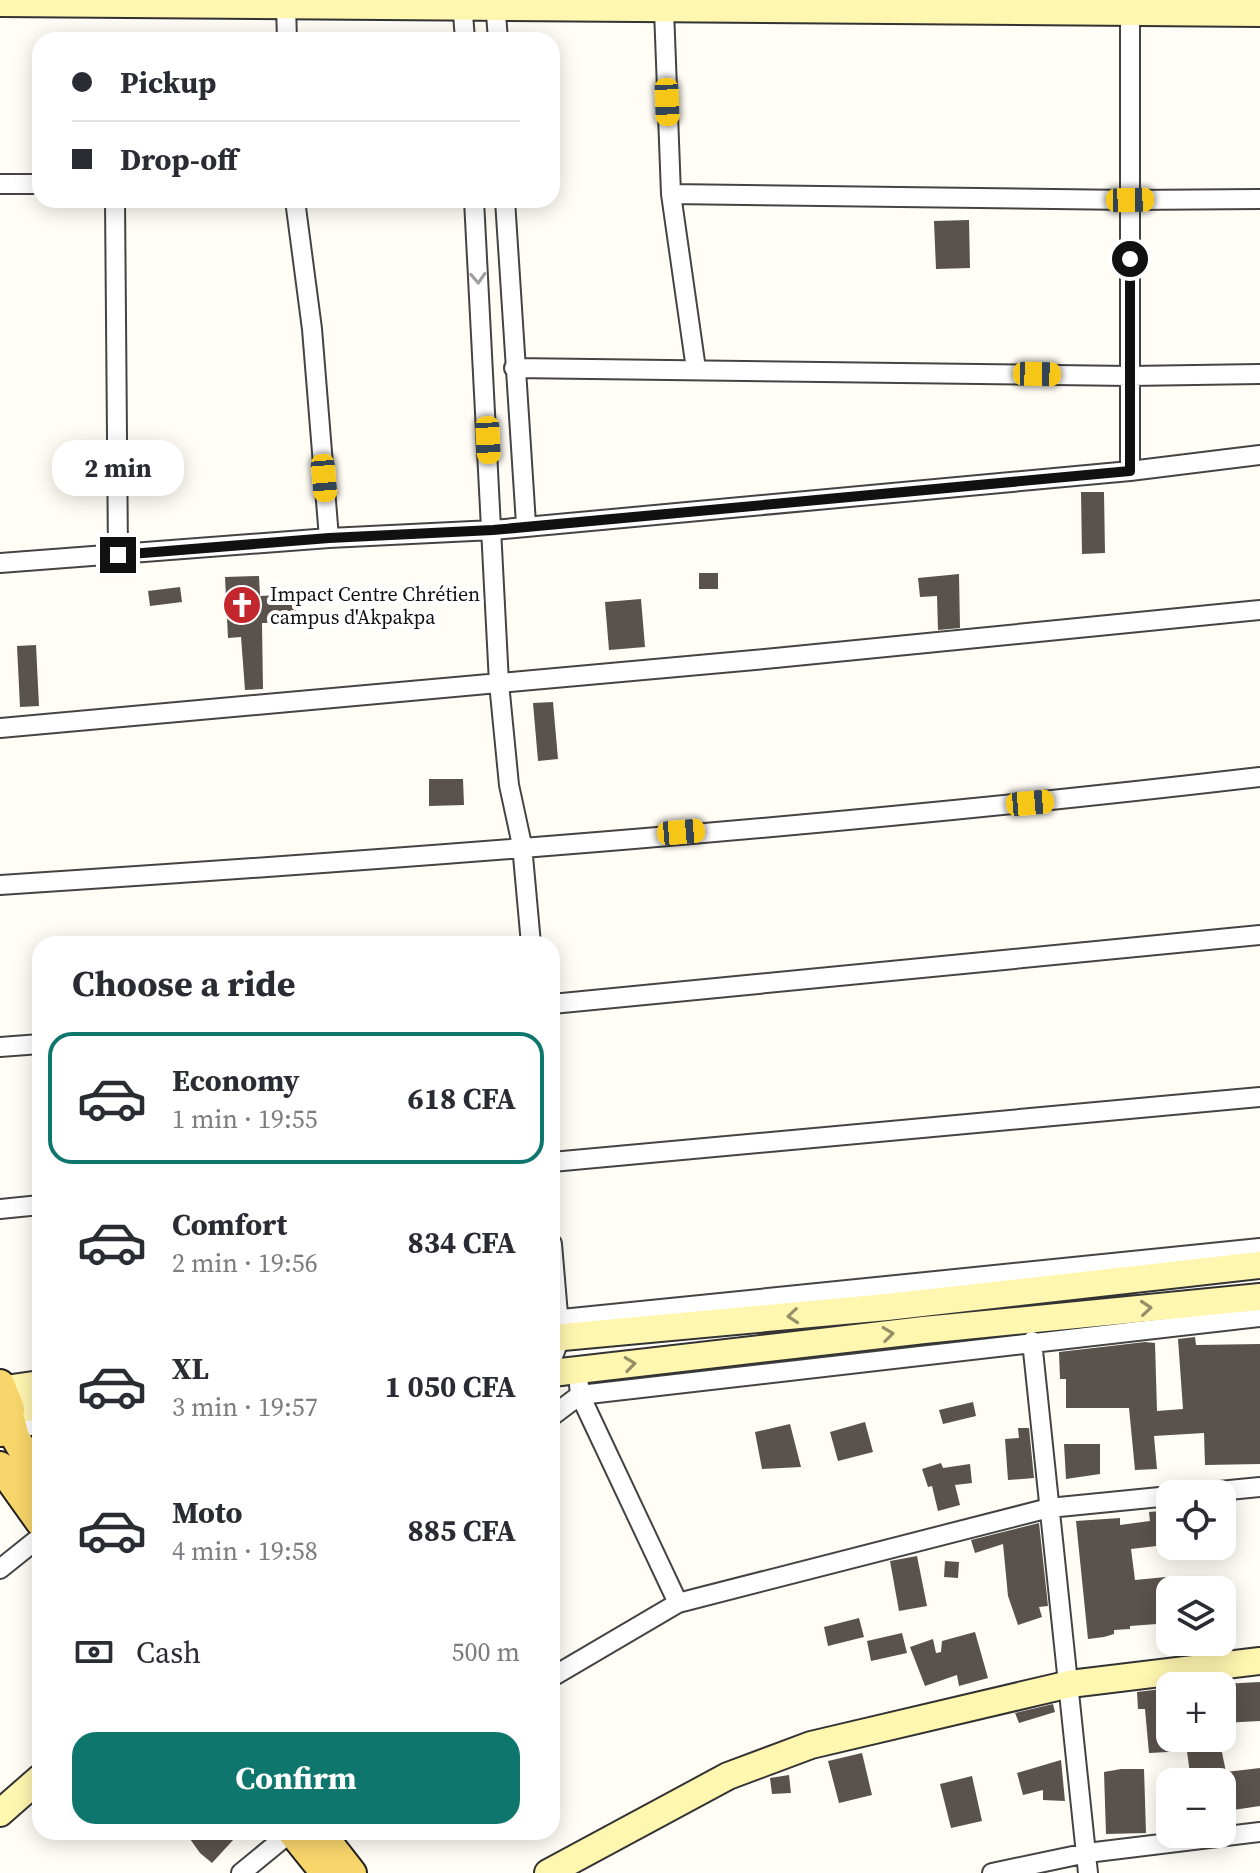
<!DOCTYPE html>
<meta charset="utf-8">
<style>
body{margin:0;font-family:"Source Serif 4",serif;background:#f2f2f3;color:#2b2b33;height:100vh;display:flex;flex-direction:column;font-size:30px;white-space:nowrap}
*{box-sizing:border-box;margin:0}
p{font-size:26px;color:#7c7c81}
.icon{flex:none;width:44px;height:44px;fill:none;stroke:currentColor;stroke-width:2;stroke-linecap:round;stroke-linejoin:round}
.map{position:relative;flex:1;overflow:hidden}
.side{position:absolute;left:32px;top:936px;width:528px;height:904px;display:flex;flex-direction:column;background:#fff;border-radius:24px;box-shadow:0 4px 20px #0003}
.side>*{flex:none}
.top-card{position:absolute;left:32px;top:32px;width:528px;height:176px;border-radius:24px;box-shadow:0 4px 20px #0003;display:grid;align-content:center;height:176px;padding:0 40px;background:#fff}
.controls{position:absolute;left:1156px;top:1480px;display:grid;gap:16px}
.controls a{display:grid;place-items:center;width:80px;height:80px;border-radius:16px;background:#fff;box-shadow:0 4px 20px #0003;font-size:40px}
.end{position:absolute;width:36px;height:36px;margin:-18px;border:10px solid #111;background:#fff;box-shadow:0 0 0 4px #fff}
.from{border-radius:50%}
.bubble{position:absolute;height:56px;border-radius:24px;background:#fff;box-shadow:0 4px 20px #0003;font-size:26px;font-weight:700;line-height:56px;text-align:center}
.car{position:absolute;width:24px;height:48px;margin:-24px -12px;border-radius:10px;box-shadow:0 0 6px 2px #0007;background:linear-gradient(#f5c518 24%,#345 0 40%,#f5c518 0 76%,#345 0 86%,#f5c518 0)}
.top-card b{display:flex;align-items:center;gap:28px;height:76px;font-size:30px}
.top-card b+b{border-top:2px solid #e1e1e2}
.top-card i{width:20px;height:20px;background:#2b2b33}
ul{padding:0;list-style:none}
li{display:flex;align-items:center;gap:24px;height:132px;margin:0 16px 12px;padding:0 24px;border:4px solid transparent;border-radius:24px}
li div{flex:1}
li b{display:block;font-size:30px}
li em{font-style:normal;font-weight:700}
li.on{border-color:#0f766e}
li>.icon{width:72px;height:72px;stroke-width:1.5}
h2{padding:0 40px;font-size:36px;line-height:96px}
.pay{display:flex;align-items:center;gap:20px;height:88px;padding:0 40px;font-size:30px}
.pay p{margin-inline-start:auto}
.action{display:flex;gap:16px;margin-top:auto;padding:16px 40px}
.action a{flex:1;height:92px;border-radius:24px;background:#0f766e;color:#fff;font-size:32px;font-weight:700;line-height:92px;text-align:center}
.map>svg:first-child{display:block}
</style>
<div class="map">
<svg width="1260" height="1873" viewBox="0 0 1260 1873">
<rect width="100%" height="100%" fill="#fffdf5"/>
<!-- building -->
<path fill="#5a524d" d="M969 220 970 268 936 269 934 221Z
M1081 492H1104L1105 553 1082 554Z
M699 573H718V589H699Z
M959 574 960 628 938 630 937 596 920 597 918 578Z
M259 576 260 596 298 594 299 622 262 623 263 689 245 690 241 637 228 638 225 577Z
M180 587 182 602 150 606 148 591Z
M641 599 645 647 609 650 605 602Z
M36 645 39 706 20 707 17 646Z
M553 702 558 759 538 761 533 703Z
M429 779H463L464 805 429 806Z
M1195 1337 1196 1345 1260 1344V1464L1205 1465 1204 1433 1154 1436 1157 1469 1135 1470 1129 1408H1066V1379H1060L1059 1352 1145 1342 1155 1343 1157 1411 1183 1409 1178 1339Z
M973 1402 976 1416 943 1424 939 1410Z
M865 1422 873 1452 838 1461 830 1432Z
M790 1424 801 1467 762 1469 755 1432Z
M1018 1428H1029L1034 1478 1008 1480 1005 1439 1019 1438Z
M1064 1444H1100V1474L1066 1479Z
M941 1463 943 1468 970 1464 972 1483 955 1485 960 1505 938 1511 932 1486 928 1487 922 1469Z
M1162 1511 1165 1545 1131 1549 1135 1580 1166 1577 1170 1623 1130 1626V1629L1114 1630V1634L1104 1637 1088 1639 1076 1521 1120 1518V1525L1150 1521 1149 1512Z
M1039 1523 1048 1606 1039 1607 1042 1617 1018 1625 1008 1596 1003 1544 975 1553 971 1540Z
M917 1556 927 1606 899 1611 890 1561Z
M945 1561 959 1562 958 1578 944 1577Z
M859 1618 864 1637 828 1646 824 1627Z
M975 1632 988 1678 959 1686 957 1675 925 1686 910 1647 933 1639 936 1653 941 1652 942 1641Z
M902 1633 907 1653 871 1661 867 1641Z
M1260 1682V1721L1222 1723V1684Z
M1170 1688V1738H1219L1226 1772 1260 1768V1806L1233 1810V1804L1222 1805V1782H1191L1187 1751 1149 1753 1145 1709H1138L1137 1692Z
M1053 1704 1055 1712 1019 1723 1015 1713Z
M862 1753 872 1795 839 1803 828 1761Z
M1061 1760 1065 1801 1043 1800V1790L1023 1795 1017 1773Z
M1121 1769H1144L1146 1833 1106 1834 1104 1772Z
M789 1775 791 1793 772 1794 770 1778Z
M972 1776 982 1821 951 1828 940 1784Z
M185 1832H228L234 1839 212 1863 200 1853Z"/>
<g fill="none" stroke-linecap="round" stroke-linejoin="round">
<!-- street casing -->
<g stroke="#444" stroke-width="22">
<path id="street" d="M462 0 465 40
M495 0 498 40
M1130 2V471
M286 6 287 40
M664 10 671 194 696 369
M0 184H40
M671 194 1130 200 1260 199
M115 200 118 555
M295 200 312 329 329 538
M474 200 499 683 509 785 522 845 531 944
M505 200 526 524
M514 368 1130 376 1260 374
M0 563 329 538 493 530 1130 471 1260 455
M0 728 765 659 1260 610
M0 885C420 858 842 826 1260 777
M552 1004 1260 935
M0 1047 40 1044
M552 1162 1260 1097
M0 1209 40 1205
M552 1244 560 1338 552 1359
M552 1320 1260 1248
M1032 1341 1088 1873
M579 1385 580 1395 678 1603
M552 1416 580 1395 1260 1317
M10 1428 40 1425
M1189 1494 1260 1487
M0 1569 40 1537
M552 1677 678 1603 1049 1508 1170 1496
M241 1873 291 1832
M992 1873 1087 1853 1260 1832"/>
</g>
<!-- secondary casing -->
<g stroke="#333" stroke-width="30">
<path id="secondary" d="M0 3 1260 13
M552 1338 887 1307 1260 1265
M552 1373 924 1330 1260 1297
M5 1389 40 1384
M10 1409 40 1407
M0 1813 40 1778
M548 1873 728 1776 811 1745 1070 1684 1260 1661"/>
</g>
<!-- primary casing -->
<g stroke="#222" stroke-width="32">
<path id="primary" d="M0 1384 10 1409 1 1432
M9 1415 15 1437 40 1480
M0 1466 40 1522
M292 1832 325 1873
M320 1832 352 1873"/>
</g>
<!-- street -->
<use href="#street" stroke="#fff" stroke-width="18"/>
<!-- secondary -->
<use href="#secondary" stroke="#fff6b0" stroke-width="26"/>
<!-- primary -->
<use href="#primary" stroke="#f9d66b" stroke-width="28"/>
</g>
<!-- one-way arrows -->
<defs><path id="oneway-chevron" d="M-2-3.5L2.5 0L-2 3.5" fill="none" stroke-width="1.6" stroke-linecap="round" stroke-linejoin="round" transform="scale(2)"/></defs>
<use stroke="#a0a0a0" href="#oneway-chevron" transform="translate(478 278) rotate(87)"/>
<g stroke="#948f68">
<use href="#oneway-chevron" transform="translate(1146 1308) rotate(-5)"/>
<use href="#oneway-chevron" transform="translate(793 1316) rotate(175)"/>
<use href="#oneway-chevron" transform="translate(888 1334) rotate(-7)"/>
<use href="#oneway-chevron" transform="translate(630 1364) rotate(-7)"/>
</g>
<g fill="none" stroke-linecap="round" stroke-linejoin="round">
<!-- route -->
<path stroke="#111" stroke-width="10" d="M118 555 329 538 493 530 1130 471V259"/>
</g>
<!-- icons -->
<defs>
<g id="church-disc" transform="scale(2)"><circle r="9.5" fill="#c4262e" stroke="#fff"/><path d="M-1.2-6h2.4v3.5h3.3v2.4h-3.3V6h-2.4V-.1h-3.3v-2.4h3.3Z" fill="#fff"/></g>
</defs>
<g fill-rule="evenodd">
<use href="#church-disc" x="242" y="605"/>
</g>
<g text-anchor="middle" stroke-width="8" stroke-linejoin="round" paint-order="stroke">
<!-- poi labels -->
<g font-size="20" fill="#111" stroke="#fff" text-anchor="start">
<text x="270" y="601">Impact Centre Chrétien<tspan x="270" dy="23">campus d'Akpakpa</tspan></text>
</g>
</g>
</svg>
<div class="controls">
<a><svg class="icon" aria-label="locate" viewBox="0 0 24 24"><circle cx="12" cy="12" r="6"/><path d="M12 2v4M12 18v4M2 12h4M18 12h4"/></svg></a>
<a><svg class="icon" aria-label="layers" viewBox="0 0 24 24"><path d="M12 4l9 5-9 5-9-5zM3 14l9 5 9-5"/></svg></a>
<a>+</a>
<a>−</a>
</div>
<i class="end from" style="left:1130px;top:259px"></i>
<i class="end" style="left:118px;top:555px"></i>
<div class="bubble" style="left:52px;top:440px;width:132px">2 min</div>
<i class="car" style="left:667px;top:102px;rotate:178deg"></i>
<i class="car" style="left:1130px;top:200px;rotate:89deg"></i>
<i class="car" style="left:1037px;top:374px;rotate:91deg"></i>
<i class="car" style="left:488px;top:440px;rotate:177deg"></i>
<i class="car" style="left:324px;top:478px;rotate:175deg"></i>
<i class="car" style="left:1030px;top:803px;rotate:85deg"></i>
<i class="car" style="left:681px;top:832px;rotate:85deg"></i>
<div class="top-card">
<b><i class="from"></i>Pickup</b>
<b><i></i>Drop-off</b>
</div>
<section class="side">
<h2>Choose a ride</h2>
<ul>
<li class="on"><svg class="icon" aria-label="car" viewBox="0 0 24 24"><path d="M5 17H2v-5l4-1 3-4h7l3 4 3 1v5h-3M9 17h6M6 11h13"/><circle cx="7" cy="17" r="2"/><circle cx="17" cy="17" r="2"/></svg><div><b>Economy</b><p>1 min · 19:55</p></div><em>618 CFA</em></li>
<li><svg class="icon" aria-label="car" viewBox="0 0 24 24"><path d="M5 17H2v-5l4-1 3-4h7l3 4 3 1v5h-3M9 17h6M6 11h13"/><circle cx="7" cy="17" r="2"/><circle cx="17" cy="17" r="2"/></svg><div><b>Comfort</b><p>2 min · 19:56</p></div><em>834 CFA</em></li>
<li><svg class="icon" aria-label="car" viewBox="0 0 24 24"><path d="M5 17H2v-5l4-1 3-4h7l3 4 3 1v5h-3M9 17h6M6 11h13"/><circle cx="7" cy="17" r="2"/><circle cx="17" cy="17" r="2"/></svg><div><b>XL</b><p>3 min · 19:57</p></div><em>1 050 CFA</em></li>
<li><svg class="icon" aria-label="car" viewBox="0 0 24 24"><path d="M5 17H2v-5l4-1 3-4h7l3 4 3 1v5h-3M9 17h6M6 11h13"/><circle cx="7" cy="17" r="2"/><circle cx="17" cy="17" r="2"/></svg><div><b>Moto</b><p>4 min · 19:58</p></div><em>885 CFA</em></li>
</ul>
<div class="pay"><svg class="icon" aria-label="cash" viewBox="0 0 24 24"><path d="M3 7h18v10H3z"/><circle cx="12" cy="12" r="2"/></svg>Cash<p>500 m</p></div>
<div class="action"><a>Confirm</a></div>
</section>
</div>
